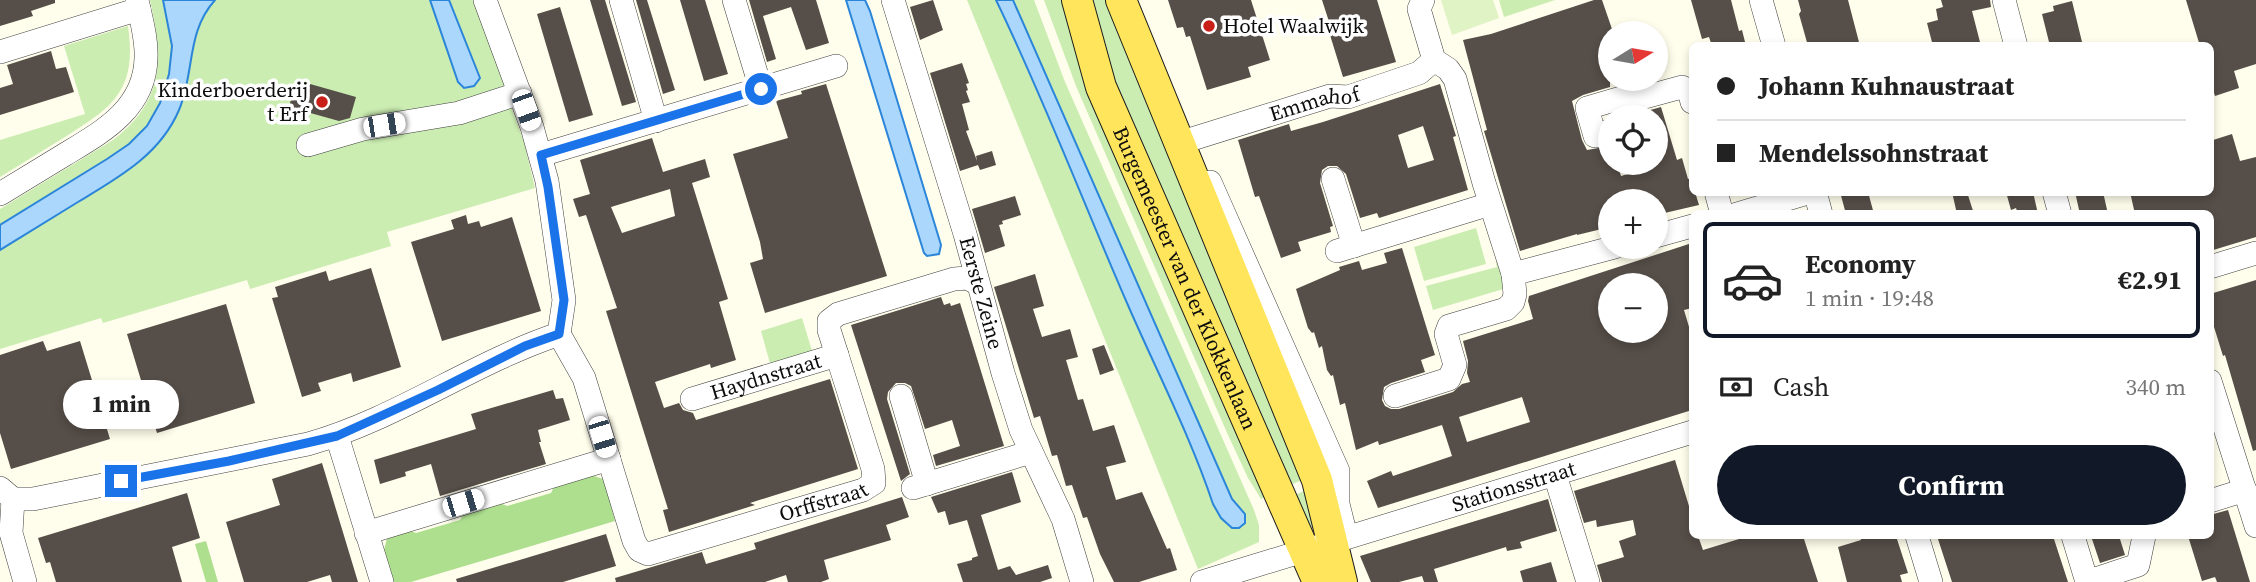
<!DOCTYPE html>
<meta charset="utf-8">
<style>
body{margin:0;font-family:"Source Serif 4",serif;background:#f6f6f6;color:#222;height:100vh;display:flex;flex-direction:column;font-size:26px;white-space:nowrap}
*{box-sizing:border-box;margin:0}
p{font-size:23px;color:#767676}
.icon{flex:none;width:38px;height:38px;fill:none;stroke:currentColor;stroke-width:2;stroke-linecap:round;stroke-linejoin:round}
.map{position:relative;flex:1;overflow:hidden}
.sheet{position:absolute;left:1689px;top:210px;width:525px;height:329px;display:flex;flex-direction:column;background:#fff;border-radius:10px;box-shadow:0 4px 10px #0003}
.sheet>*{flex:none}
.banner{position:absolute;left:1689px;top:42px;width:525px;height:154px;border-radius:10px;box-shadow:0 4px 10px #0003;display:grid;align-content:center;height:154px;padding:0 28px;background:#fff}
.needle{width:46px;rotate:79deg}
.tools{position:absolute;left:1598px;top:21px;display:grid;gap:14px}
.tools a{display:grid;place-items:center;width:70px;height:70px;border-radius:50%;background:#fff;box-shadow:0 4px 10px #0003;font-size:35px}
.end{position:absolute;width:32px;height:32px;margin:-16px;border:9px solid #1a73e8;background:#fff;box-shadow:0 0 0 4px #fff}
.from{border-radius:50%}
.bubble{position:absolute;height:49px;border-radius:24px;background:#fff;box-shadow:0 4px 10px #0003;font-size:23px;font-weight:700;line-height:49px;text-align:center}
.car{position:absolute;width:21px;height:42px;margin:-21px -10px;border-radius:9px;box-shadow:0 0 5px 2px #0007;background:linear-gradient(#fff 24%,#345 0 40%,#fff 0 76%,#345 0 86%,#fff 0)}
.banner b{display:flex;align-items:center;gap:24px;height:66px;font-size:26px}
.banner b+b{border-top:2px solid #e0e0e0}
.banner i{width:18px;height:18px;background:#222}
ul{padding:12px 0 0;list-style:none}
li{display:flex;align-items:center;gap:21px;height:116px;margin:0 14px 10px;padding:0 14px;border:4px solid transparent;border-radius:10px}
li div{flex:1}
li b{display:block;font-size:26px}
li em{font-style:normal;font-weight:700}
li.active{border-color:#111827}
li>.icon{width:63px;height:63px;stroke-width:1.5}
.pay{display:flex;align-items:center;gap:18px;height:77px;padding:0 28px;font-size:26px}
.pay p{margin-inline-start:auto}
.action{display:flex;gap:14px;margin-top:auto;padding:14px 28px}
.action a{flex:1;height:80px;border-radius:42px;background:#111827;color:#fff;font-size:28px;font-weight:700;line-height:80px;text-align:center}
.map>svg:first-child{display:block}
</style>
<div class="map">
<svg width="2256" height="582" viewBox="0 0 2256 582">
<rect width="100%" height="100%" fill="#fffdeb"/>
<!-- green -->
<path fill="#cbedb2" d="M150 0H163L172 46 169 75 160 103 147 126 129 144 107 159 0 225V209L113 140C165 100 163 59 150 0Z
M215 0H474L509 92V101L524 142 535 188 387 232 391 246 250 289 247 280 103 323 101 318 0 349V250C26 234 52 218 78 202 118 178 160 155 179 110 195 72 186 32 215 0Z
M967 0H996C1044 99 1083 202 1127 303 1156 370 1190 435 1213 504L1221 518 1232 528H1239L1244 514 1232 499 1013 0H1034L1065 82 1254 510 1259 525V542L1198 569Z
M1044 0H1071L1275 492 1261 499 1248 478 1228 435 1142 238 1076 86Z
M1085 0H1114L1310 477 1290 485 1104 68Z
M1499 0H1555L1504 17Z
M128 26C137 89 115 106 65 137 43 150 22 164 0 177V140L85 114 64 46Z
M1476 228 1486 264 1424 281 1414 247Z
M1501 260 1510 287 1433 310 1426 286 1497 267 1496 262Z
M802 318 813 354 771 367 761 331Z
M1314 487 1320 526 1313 530 1292 496Z"/>
<!-- forest -->
<path fill="#addf8f" d="M591 475 603 479 613 504 611 506 615 521 411 582H393L384 550 387 538 408 530 416 533 460 520 464 513 500 503 507 506 551 493 555 485Z
M206 541 218 582H206L195 544Z"/>
<!-- pitch -->
<path fill="#dff3c4" d="M1441 0H1493L1499 18 1452 35Z"/>
<!-- water -->
<path fill="#abd7fc" stroke="#2b85d9" stroke-width="2" d="M163 0H215C186 32 195 72 179 110 160 155 118 178 78 202 52 218 26 234 0 250V225L107 159 129 144 147 126 160 103 169 74 172 46Z
M430 0H449L480 78 474 86 464 88 458 82Z
M846 0H865L870 11 941 245 939 254 927 256 924 253Z
M996 0H1013L1232 499 1245 514V523L1239 528H1232L1221 518 1213 504C1190 435 1156 370 1127 303 1083 202 1044 99 996 0Z"/>
<!-- building -->
<path fill="#564e48" fill-rule="evenodd" d="M0 0H55V3L31 11 33 16 0 26Z
M590 0H605L636 102 622 106Z
M636 0H647L675 90 663 94Z
M680 0H705L728 74 704 81Z
M749 0H816L829 43 806 50 791 7 763 16 776 59 767 62Z
M933 0 943 30 920 40 910 7Z
M1168 0H1251L1270 60 1248 67 1251 77 1207 90 1190 36 1186 37 1183 27 1177 28Z
M1322 0H1377L1396 62 1343 77 1330 35 1333 34Z
M1594 0H1602L1612 29 1610 30V52L1606 54 1610 67V87L1583 95 1572 101 1582 140 1587 150 1610 146V163H1617L1621 176 1656 166V117H1644L1643 112 1661 107 1677 160 1682 158 1688 179 1692 178V192H1695L1699 205 1656 215V201H1610V227L1577 235V234L1520 251 1484 131 1487 130 1463 40 1491 34Z
M1691 0H1731L1739 31 1742 30 1746 46H1712L1709 37 1702 39Z
M1798 0H1848L1860 46H1808L1799 14 1801 11Z
M1941 0H1990L1991 7 1972 11 1981 46H1933L1927 23 1938 20 1936 9 1943 7Z
M2186 0H2256V64L2234 71 2239 88 2215 96 2210 81V46H2200Z
M2072 1 2083 46H2050L2042 14 2054 11 2053 6Z
M560 7 593 115 569 122 537 14Z
M51 51 56 69 66 67 74 92 0 115V88L13 84 7 65Z
M962 63 969 83 966 84 968 90 966 91 970 102 962 104 969 130 966 131 977 161 976 156 992 151 996 165 980 170 978 165 960 171 930 73Z
M296 80 356 97 350 118 339 121 289 107Z
M826 84 887 276 765 313 750 263 763 259 760 242 733 154 788 138 776 101 802 94 801 91Z
M1440 84 1456 136 1453 137 1468 190 1379 218 1377 213 1360 218 1346 174 1337 166H1328L1322 170 1320 183 1333 226 1330 227 1331 232 1298 242 1301 251 1281 258 1259 196 1255 197 1238 140 1289 124 1291 131 1323 122ZM1423 126 1434 160 1408 168 1398 135Z
M2232 134 2240 161 2256 157V237L2210 251V214H2135L2130 192H2210V141Z
M652 138 663 172 705 159 710 177 692 183 728 299 719 302 736 360 711 368 710 364 655 382 664 408 679 403 683 410 693 413 696 420 830 379 858 469 750 503 755 505 669 532 663 510 668 509 606 311 617 308 586 215 579 217 573 199 590 194 580 160ZM670 189 675 216 622 233 611 207Z
M1840 192H1868L1874 214H1846Z
M1952 192H1967L1974 214H1957Z
M2006 192H2033L2038 214H2018L2016 208 2011 210Z
M2075 192H2103L2108 214H2080Z
M1015 196 1021 215 1002 221 1003 224 999 225 1005 246 985 253 972 209Z
M466 215 468 224 479 221 481 227 512 217 541 311 442 341 411 242 454 229 451 220Z
M1692 243V308L1684 310 1692 337V410L1378 508 1367 481 1391 471 1393 476 1452 456 1442 425 1379 445 1378 441 1356 450 1345 403 1340 405 1333 375 1331 376 1327 370 1322 346 1319 348 1314 332 1312 333 1308 328 1296 289 1340 270 1339 267 1359 261 1362 270 1387 263 1384 253 1402 248 1435 355 1421 360 1425 372 1391 383 1384 387 1382 400 1385 406 1391 409H1399L1453 392 1462 384 1470 382 1467 373 1468 361 1463 341 1533 319 1528 301 1529 296ZM1610 285H1656V331H1610ZM1522 397 1530 422 1467 442 1459 417Z
M371 268 401 367 353 382 351 373 318 383 321 391 302 397 272 298 278 297 275 287 326 271 329 281Z
M1035 274 1044 306 1033 309 1042 337 1070 329 1078 357 1066 360 1078 400 1083 399 1093 431 1114 425 1126 462 1106 467 1116 500 1142 492 1167 549 1170 548 1177 570 1139 582H1114L1100 554 1087 517 1083 518 1072 485 1066 486 1057 455 1052 456 1040 416 1034 418 994 287Z
M2256 280V450L2253 451 2225 355 2223 356 2210 314V294Z
M941 297 944 305 950 303 951 306 960 303 1004 446 936 466 933 455 960 446 952 420 925 429 911 386 905 383H896L888 392 887 399 910 474 901 481 851 325Z
M226 304 255 403 157 433 127 334Z
M43 341 47 351 80 341 110 439 11 469 0 433V355Z
M1104 345 1114 370 1100 375 1092 349Z
M553 390 556 399 563 398 570 420 538 430 541 442H539L546 464 440 496 431 464 405 472 406 476 380 484 374 460 476 429 471 414Z
M1675 460 1692 516V536H1698L1703 550 1749 536H1803L1818 582H1602L1597 565 1624 557 1619 541 1636 535 1633 520 1597 527 1596 520 1584 523 1574 491Z
M322 463 358 582H332L330 575 307 582H244L226 522 280 505 272 479Z
M1012 472 1021 502 981 515 998 570 1010 566 1016 575 1048 565 1052 578 1040 582H963L957 564 972 560V558L978 556 967 520 949 525 945 511 938 513 931 497Z
M187 493 200 538 172 547 182 582H56L50 562 46 563 38 538Z
M902 497 909 517 886 525 891 540 824 560 829 579 821 582H788L786 575 765 582H616L615 578 702 552 706 564 756 549 754 543Z
M1548 499 1557 531 1520 542 1522 548 1507 551 1506 547 1434 569 1438 582H1424L1422 576 1399 582H1371L1360 556Z
M2228 510 2250 582H2217L2215 577 2202 581 2188 536H2210V515Z
M606 534 616 566 563 582H457L456 579Z
M1860 536H1896L1908 573 1900 575 1902 582H1847L1838 547 1861 540Z
M1937 536H2053L2068 582H1952Z
M2091 536H2119L2125 555 2100 563Z
M1551 562 1557 582H1523L1520 571Z"/>
<g fill="none" stroke-linecap="round" stroke-linejoin="round">
<!-- minor casing -->
<g stroke="#3f3f3f" stroke-width="24">
<g id="minor">
<path d="M621 0 656 121"/>
<path d="M734 0 761 89"/>
<path id="s1" d="M893 0 965 234 1003 373 1021 430 1063 519 1082 582"/>
<path d="M1761 0 1774 46"/>
<path d="M2004 0 2016 46"/>
<path d="M0 52 139 9"/>
<path d="M1623 103 1682 87 1689 91 1692 102"/>
<path d="M1610 131 1595 136 1587 108 1621 98 1627 117"/>
<path id="s2" d="M1192 139 1330 96 1348 97 1419 73 1434 60"/>
<path d="M308 145 363 129 459 113 520 93"/>
<path d="M541 155 836 66"/>
<path d="M1333 179 1354 246"/>
<path d="M1210 182 1338 471V504L1345 532"/>
<path d="M1716 192 1722 214"/>
<path d="M1815 192 1821 214"/>
<path d="M2054 192 2060 214"/>
<path d="M0 194C21 181 43 168 64 155 102 132 145 109 146 58 147 39 141 19 137 0"/>
<path d="M1737 214 1811 192"/>
<path d="M1656 236 1692 226"/>
<path d="M1337 251 1490 204"/>
<path d="M2210 267 2256 253"/>
<path d="M1513 274 1615 247"/>
<path id="s3" d="M559 334 584 378 634 541 639 550 648 554 863 490 874 483 873 469 837 355"/>
<path d="M2210 381 2256 526"/>
<path d="M901 396 927 484"/>
<path d="M1395 396 1449 379 1455 365 1446 334 1449 326 1506 309 1513 302 1515 294 1513 274 1484 183 1455 79 1448 69 1434 60 1419 9 1423 0"/>
<path id="s4" d="M692 399 837 355 829 330V321L838 314 954 279 967 278 977 283"/>
<path d="M337 436 382 582"/>
<path d="M1555 475 1588 582"/>
<path d="M0 488 13 499H33L308 444C397 419 472 363 559 334L564 300 547 181 532 127 485 0"/>
<path d="M913 488 1031 452"/>
<path d="M13 499 11 533 25 582"/>
<path d="M2210 501 2245 490"/>
<path d="M366 533 609 459"/>
<path d="M1917 536 1931 582"/>
<path d="M2073 536 2087 582 2138 565 2144 536"/>
<path id="s5" d="M1202 582 1692 432"/>
</g>
</g>
<!-- major casing -->
<g stroke="#1d1d1d" stroke-width="32">
<g id="major">
<path id="s6" d="M1077 0 1101 87 1318 582"/>
<path d="M1121 0 1317 480 1342 582"/>
</g>
</g>
<!-- minor -->
<use href="#minor" stroke="#fff" stroke-width="23"/>
<!-- major -->
<use href="#major" stroke="#ffe55b" stroke-width="30"/>
</g>
<g fill="none" stroke-linecap="round" stroke-linejoin="round">
<!-- route -->
<path stroke="#1a73e8" stroke-width="9" d="M121 481 229 461 337 436 438 390 525 346 559 334 564 300 548 187 541 155 761 89"/>
</g>
<!-- markers -->
<g fill="#c81f18" stroke="#fff" stroke-width="2.5">
<circle cx="1209" cy="26" r="7"/>
<circle cx="322" cy="102" r="7"/>
</g>
<g text-anchor="middle" stroke-width="7" stroke-linejoin="round" paint-order="stroke">
<!-- poi labels -->
<g font-size="21" fill="#0c0c0c" stroke="#fff" text-anchor="start">
<text x="1223" y="33">Hotel Waalwijk</text>
<text x="308" y="97" text-anchor="end">Kinderboerderij<tspan x="308" dy="24">t Erf</tspan></text>
</g>
<!-- street labels -->
<g font-size="21" fill="#0c0c0c" stroke="#fff">
<text dy="7" stroke="none"><textPath href="#s2" startOffset="128">Emmahof</textPath></text>
<text dy="7" stroke="none"><textPath href="#s6" startOffset="299">Burgemeester van der Klokkenlaan</textPath></text>
<text dy="7" stroke="none"><textPath href="#s1" startOffset="306">Eerste Zeine</textPath></text>
<text dy="7" stroke="none"><textPath href="#s4" startOffset="77">Haydnstraat</textPath></text>
<text dy="7" stroke="none"><textPath href="#s5" startOffset="326">Stationsstraat</textPath></text>
<text dy="7" stroke="none"><textPath href="#s3" startOffset="424">Orffstraat</textPath></text>
</g>
</g>
</svg>
<div class="tools">
<a><svg class="needle" viewBox="-14 -14 28 28"><path d="M0-13l5 13h-10z" fill="#e53935"/><path d="M0 13l5-13h-10z" fill="#767676"/></svg></a>
<a><svg class="icon" aria-label="locate" viewBox="0 0 24 24"><circle cx="12" cy="12" r="6"/><path d="M12 2v4M12 18v4M2 12h4M18 12h4"/></svg></a>
<a>+</a>
<a>−</a>
</div>
<i class="end from" style="left:761px;top:89px"></i>
<i class="end" style="left:121px;top:481px"></i>
<div class="bubble" style="left:63px;top:380px;width:116px">1 min</div>
<i class="car" style="left:526px;top:110px;rotate:160deg"></i>
<i class="car" style="left:384px;top:125px;rotate:81deg"></i>
<i class="car" style="left:602px;top:437px;rotate:163deg"></i>
<i class="car" style="left:463px;top:503px;rotate:73deg"></i>
<div class="banner">
<b><i class="from"></i>Johann Kuhnaustraat</b>
<b><i></i>Mendelssohnstraat</b>
</div>
<section class="sheet">
<ul>
<li class="active"><svg class="icon" aria-label="car" viewBox="0 0 24 24"><path d="M5 17H2v-5l4-1 3-4h7l3 4 3 1v5h-3M9 17h6M6 11h13"/><circle cx="7" cy="17" r="2"/><circle cx="17" cy="17" r="2"/></svg><div><b>Economy</b><p>1 min · 19:48</p></div><em>€2.91</em></li>
</ul>
<div class="pay"><svg class="icon" aria-label="cash" viewBox="0 0 24 24"><path d="M3 7h18v10H3z"/><circle cx="12" cy="12" r="2"/></svg>Cash<p>340 m</p></div>
<div class="action"><a>Confirm</a></div>
</section>
</div>
